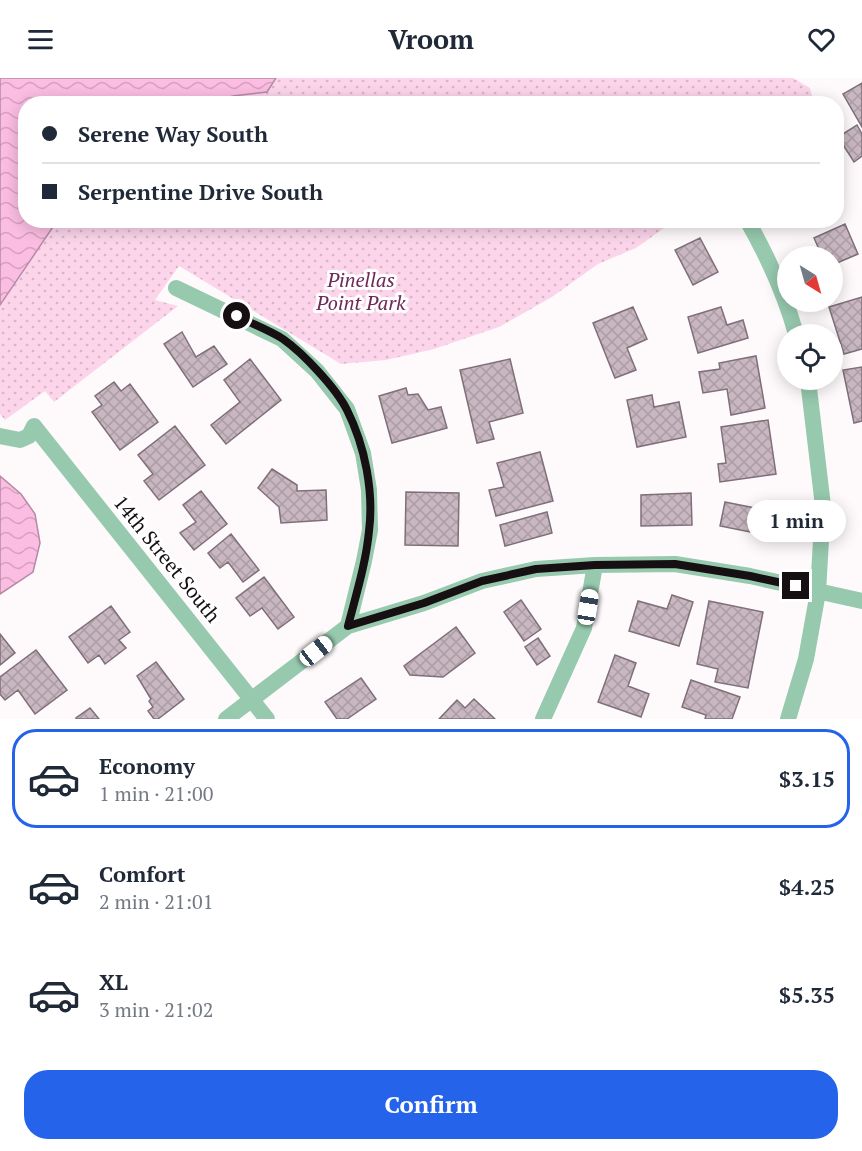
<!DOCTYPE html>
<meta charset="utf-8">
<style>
body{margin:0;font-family:"PT Serif",serif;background:#f6f6f7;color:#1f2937;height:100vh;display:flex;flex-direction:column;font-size:22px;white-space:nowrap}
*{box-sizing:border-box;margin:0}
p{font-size:20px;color:#747a83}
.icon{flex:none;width:33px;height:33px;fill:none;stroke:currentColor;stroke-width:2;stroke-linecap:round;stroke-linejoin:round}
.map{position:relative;height:641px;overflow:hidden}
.side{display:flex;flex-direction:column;background:#fff;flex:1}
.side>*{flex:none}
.banner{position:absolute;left:18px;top:18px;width:826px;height:132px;border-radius:24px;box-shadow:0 3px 15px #0003;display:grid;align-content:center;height:132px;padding:0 24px;background:#fff}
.needle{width:39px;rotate:143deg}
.tools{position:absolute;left:777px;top:168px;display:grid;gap:12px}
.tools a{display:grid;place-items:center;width:66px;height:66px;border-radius:50%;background:#fff;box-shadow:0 3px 15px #0003;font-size:30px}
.end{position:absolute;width:27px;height:27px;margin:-14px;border:8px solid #161013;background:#fff;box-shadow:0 0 0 3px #fff}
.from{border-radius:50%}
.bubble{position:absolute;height:42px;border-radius:21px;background:#fff;box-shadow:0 3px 15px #0003;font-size:20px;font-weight:700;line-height:42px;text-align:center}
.car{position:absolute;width:18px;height:36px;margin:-18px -9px;border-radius:8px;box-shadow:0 0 4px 2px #0007;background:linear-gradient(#fff 24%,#345 0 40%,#fff 0 76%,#345 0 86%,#fff 0)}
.banner b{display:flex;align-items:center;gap:21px;height:57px;font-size:22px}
.banner b+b{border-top:2px solid #e0e1e3}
.banner i{width:15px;height:15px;background:#1f2937}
ul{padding:10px 0 0;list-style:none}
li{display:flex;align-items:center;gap:18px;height:99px;margin:0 12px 9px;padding:0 12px;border:3px solid transparent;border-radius:24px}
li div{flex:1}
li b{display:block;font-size:22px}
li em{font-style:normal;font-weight:700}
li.on{border-color:#2563eb}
li>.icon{width:54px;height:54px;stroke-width:1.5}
.primary-button{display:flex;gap:12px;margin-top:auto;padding:12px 24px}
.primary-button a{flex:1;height:69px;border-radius:24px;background:#2563eb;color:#fff;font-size:24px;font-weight:700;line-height:69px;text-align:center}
header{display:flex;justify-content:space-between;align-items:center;height:78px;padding:0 24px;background:#fff;font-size:27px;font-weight:700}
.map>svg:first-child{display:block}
</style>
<header><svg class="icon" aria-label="menu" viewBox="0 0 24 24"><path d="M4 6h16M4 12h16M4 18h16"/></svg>Vroom<svg class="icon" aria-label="heart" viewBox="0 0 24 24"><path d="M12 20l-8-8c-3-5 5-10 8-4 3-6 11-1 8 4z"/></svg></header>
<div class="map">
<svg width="862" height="641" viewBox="0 0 862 641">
<defs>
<pattern id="grass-dots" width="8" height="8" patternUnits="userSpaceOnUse" patternTransform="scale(1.5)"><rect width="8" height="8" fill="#fcd5eb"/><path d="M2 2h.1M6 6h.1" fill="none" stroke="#d7b6c9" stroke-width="1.8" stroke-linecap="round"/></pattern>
<pattern id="water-waves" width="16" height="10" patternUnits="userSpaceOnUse" patternTransform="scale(1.5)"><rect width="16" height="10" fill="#fbbde2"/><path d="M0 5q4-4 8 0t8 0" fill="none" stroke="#d6a1c1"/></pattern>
<pattern id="building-cross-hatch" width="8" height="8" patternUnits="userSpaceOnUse" patternTransform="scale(1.5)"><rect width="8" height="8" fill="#c8b7c0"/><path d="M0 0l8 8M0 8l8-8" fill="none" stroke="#ab9ca4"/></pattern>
</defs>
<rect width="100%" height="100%" fill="#fefafc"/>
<!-- grass -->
<path fill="url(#grass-dots)" d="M276 0H793L810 10 814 25 199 26 233 18 267 14Z
M57 143H674L636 170 598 186 552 219 499 249 434 271 386 282 341 286 179 188 155 222 178 228 54 324 45 313 5 342 0 336V227Z"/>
<!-- water -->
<path fill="url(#water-waves)" stroke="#b689a4" stroke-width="1.5" d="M0 0H276L267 14 233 18 199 26H26V142L57 143 0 227Z
M0 398 21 416 35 436 40 465 33 494 0 516Z"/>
<!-- building -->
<path fill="url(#building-cross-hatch)" stroke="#7f6f78" stroke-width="1.5" d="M862 5V49L843 16Z
M857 47 862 56V78L854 84 838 59Z
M845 146 858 176 832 187V178H822L814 160Z
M700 160 718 194 693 207 675 172Z
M862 219V271L844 276 829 229Z
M633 229 647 261 627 270 636 292 615 300 593 245Z
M721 229 727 247 743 242 748 260 698 275 688 239Z
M182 254 196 279 214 268 227 286 193 309 164 266Z
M756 278 765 330 731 337 727 311 703 315 699 294 720 291 719 285Z
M250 281 281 322 226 366 211 347 240 324 224 302Z
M510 281 523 335 489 344 494 361 477 365 460 292Z
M862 289V343L854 345 843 292Z
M114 304 121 313 130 306 158 344 120 372 92 334 102 327 95 318Z
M406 310 408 317 418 316 428 332 441 329 447 350 392 365 379 318Z
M652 317 654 329 679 324 686 359 637 369 627 322Z
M768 342 776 396 720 404 718 386 726 385 721 349Z
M175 348 205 387 159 422 144 403 153 396 138 377Z
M540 374 553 423 496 438 489 412 504 409 497 385Z
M272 391 297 407V413L326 412 327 442 281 445 279 429 258 410Z
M201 413 227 446 194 472 180 455 196 444 183 427Z
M406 414 459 415 458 468 405 467Z
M691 415 692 447 641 448V417Z
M725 424 780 435 775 459 720 448Z
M547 434 552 455 505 468 500 447Z
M231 456 259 492 243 504 228 484 220 490 208 475Z
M264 499 294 539 278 551 262 530 250 538 236 520Z
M672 517 693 524 679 568 629 553 638 523 667 531Z
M521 522 541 551 524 563 504 534Z
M709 523 763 534 748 610 715 604 718 591 697 586Z
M111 528 130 554 119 562 126 570 105 586 99 577 88 585 69 559Z
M456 549 475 575 443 599 410 597 404 588Z
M0 556 15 575 0 587Z
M538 560 550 578 537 587 525 569Z
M36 572 67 612 35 636 18 612 5 622 0 616V599Z
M615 577 636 585 628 608 649 616 641 639 598 624Z
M156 584 184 621 158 641H154L148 633 153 629 149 623 151 621 137 598Z
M361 600 376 621 347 641H337L325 624Z
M691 602 740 619 732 641H705L706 637 682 629Z
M474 621 495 641H439L457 622 465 630Z
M90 630 99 641H76V640Z"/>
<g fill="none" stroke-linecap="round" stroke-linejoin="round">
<!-- minor -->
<path stroke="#96c9ae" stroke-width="16" d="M747 142C768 179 785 217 796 256
M176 210 282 261 317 293 347 331 363 375 369 412 370 452 364 483 348 548
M0 358 20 362 29 358 34 348 267 641
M226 641 348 548 424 525 482 503 536 491 595 487 675 486 750 498 862 523
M543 641 584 550 595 487
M788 641 806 581 818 514 823 428 808 302"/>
</g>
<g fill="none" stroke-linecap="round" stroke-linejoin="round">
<!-- route -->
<path stroke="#161013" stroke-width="8" d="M237 238C252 246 269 252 283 261 303 275 336 310 347 332 365 368 374 414 369 453 366 485 356 517 348 548L424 525 482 503 536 491 595 487 675 486 750 498 796 508"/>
</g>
<g text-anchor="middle" stroke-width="6" stroke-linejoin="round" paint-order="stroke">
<!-- park labels -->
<g font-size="20" font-style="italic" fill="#6f2857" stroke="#fff">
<text x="361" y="209">Pinellas<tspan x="361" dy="23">Point Park</tspan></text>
</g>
<!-- street labels -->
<g font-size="20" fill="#161013" stroke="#fff">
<text transform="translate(167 481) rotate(51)" y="7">14th Street South</text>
</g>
</g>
</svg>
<div class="tools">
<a><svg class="needle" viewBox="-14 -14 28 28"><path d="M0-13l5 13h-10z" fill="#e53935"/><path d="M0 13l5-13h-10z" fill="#747a83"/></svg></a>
<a><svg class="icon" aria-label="locate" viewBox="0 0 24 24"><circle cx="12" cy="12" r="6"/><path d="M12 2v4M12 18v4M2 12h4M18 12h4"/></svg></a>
</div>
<i class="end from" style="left:237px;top:238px"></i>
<i class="end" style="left:796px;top:508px"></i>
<div class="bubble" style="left:747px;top:422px;width:99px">1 min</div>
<i class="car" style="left:588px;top:529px;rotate:9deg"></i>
<i class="car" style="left:316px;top:573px;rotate:52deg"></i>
<div class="banner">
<b><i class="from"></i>Serene Way South</b>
<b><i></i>Serpentine Drive South</b>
</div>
</div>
<section class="side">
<ul>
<li class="on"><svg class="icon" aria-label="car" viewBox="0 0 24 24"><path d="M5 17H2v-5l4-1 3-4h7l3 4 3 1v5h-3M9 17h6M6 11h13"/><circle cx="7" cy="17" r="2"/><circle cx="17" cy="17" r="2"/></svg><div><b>Economy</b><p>1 min · 21:00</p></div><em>$3.15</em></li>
<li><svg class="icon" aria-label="car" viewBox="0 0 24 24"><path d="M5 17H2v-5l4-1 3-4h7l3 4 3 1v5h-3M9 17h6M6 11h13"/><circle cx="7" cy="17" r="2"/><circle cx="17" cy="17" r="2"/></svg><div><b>Comfort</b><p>2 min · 21:01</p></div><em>$4.25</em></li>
<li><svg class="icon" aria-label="car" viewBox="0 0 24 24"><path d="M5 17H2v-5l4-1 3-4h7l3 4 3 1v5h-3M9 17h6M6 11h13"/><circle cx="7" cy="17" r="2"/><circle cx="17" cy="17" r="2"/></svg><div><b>XL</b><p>3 min · 21:02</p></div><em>$5.35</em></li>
</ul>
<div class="primary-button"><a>Confirm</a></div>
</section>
